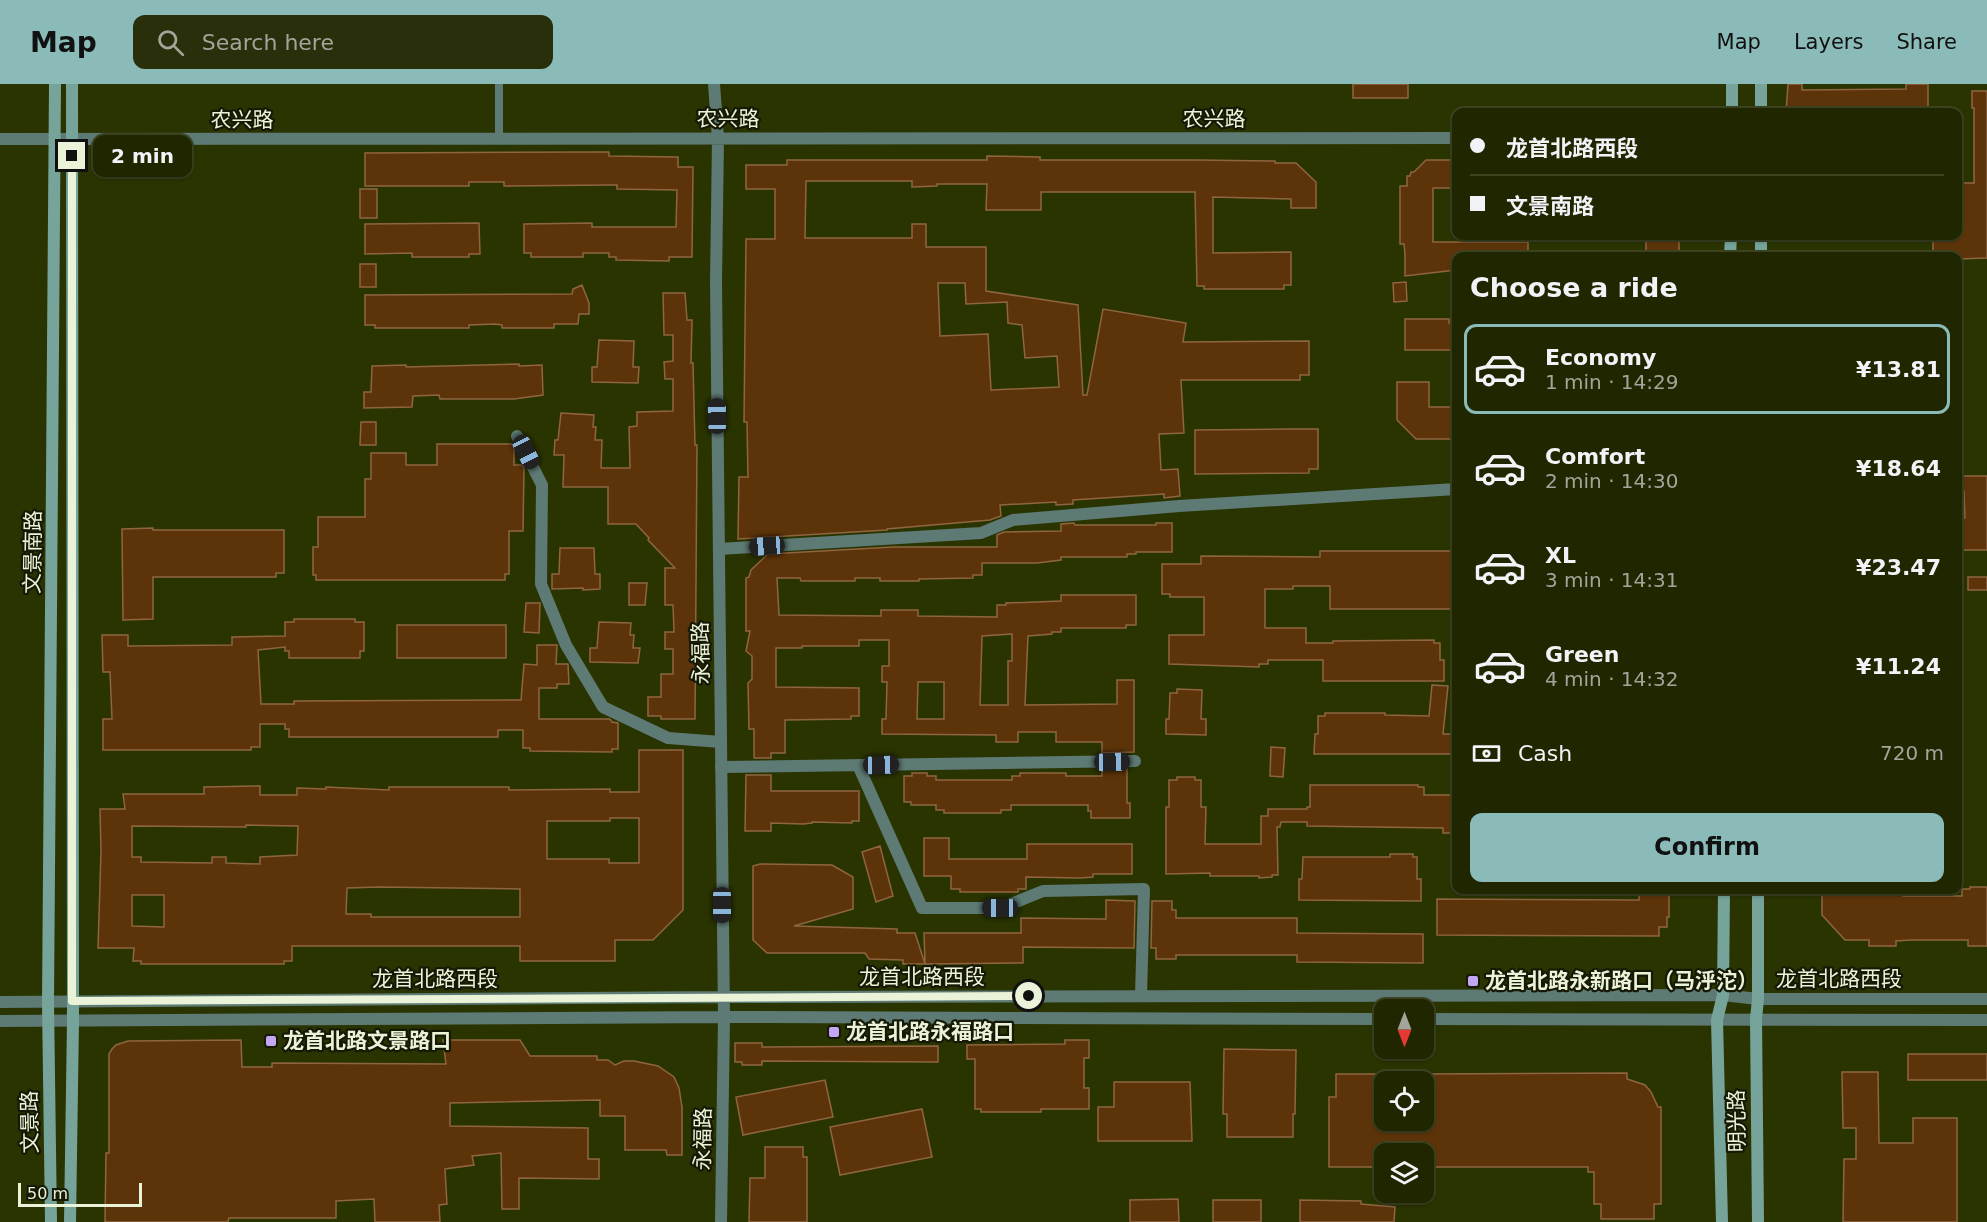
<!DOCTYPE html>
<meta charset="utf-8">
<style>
body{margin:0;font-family:"DejaVu Sans","Noto Sans SC",sans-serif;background:#282f0a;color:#f1f3f6;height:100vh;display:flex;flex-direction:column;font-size:22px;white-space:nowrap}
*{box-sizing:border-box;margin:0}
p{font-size:20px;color:#a2a599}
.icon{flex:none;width:33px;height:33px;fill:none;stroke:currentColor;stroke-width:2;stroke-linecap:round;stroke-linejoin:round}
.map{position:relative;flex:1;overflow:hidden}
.details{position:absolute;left:1452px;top:168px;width:510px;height:642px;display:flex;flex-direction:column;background:#202700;border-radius:12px;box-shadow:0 2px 4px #0004,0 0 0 2px #3d4422}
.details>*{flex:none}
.top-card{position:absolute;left:1452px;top:24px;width:510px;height:132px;border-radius:12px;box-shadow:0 2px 4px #0004,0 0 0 2px #3d4422;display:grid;align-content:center;height:132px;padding:0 18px;background:#202700}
.needle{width:39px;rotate:180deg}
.controls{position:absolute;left:1374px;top:915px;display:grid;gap:12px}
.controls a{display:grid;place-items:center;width:60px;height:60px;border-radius:12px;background:#202700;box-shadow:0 2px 4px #0004,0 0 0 2px #3d4422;font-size:30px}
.scale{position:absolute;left:18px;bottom:15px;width:124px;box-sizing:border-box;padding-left:6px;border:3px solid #eaf2d7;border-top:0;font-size:16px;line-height:21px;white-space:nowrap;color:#eaf2d7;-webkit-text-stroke:4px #151905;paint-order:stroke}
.end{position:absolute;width:27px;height:27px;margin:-14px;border:8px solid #eaf2d7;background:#111;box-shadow:0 0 0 3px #111}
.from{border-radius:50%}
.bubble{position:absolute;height:42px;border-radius:12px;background:#202700;box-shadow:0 2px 4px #0004,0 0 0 2px #3d4422;font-size:20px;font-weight:600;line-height:42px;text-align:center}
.car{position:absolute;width:18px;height:36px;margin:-18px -9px;border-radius:8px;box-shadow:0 0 4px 2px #0007;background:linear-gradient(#222 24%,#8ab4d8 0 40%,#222 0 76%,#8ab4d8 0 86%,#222 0)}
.top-card b{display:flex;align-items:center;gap:21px;height:57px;font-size:22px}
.top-card b+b{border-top:2px solid #3d4422}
.top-card i{width:15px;height:15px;background:#f1f3f6}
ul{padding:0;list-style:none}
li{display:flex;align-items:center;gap:18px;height:90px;margin:0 12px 9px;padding:0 6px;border:3px solid transparent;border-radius:12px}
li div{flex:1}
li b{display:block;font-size:22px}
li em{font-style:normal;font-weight:600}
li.active{border-color:#8bbbb9}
li>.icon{width:54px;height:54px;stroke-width:1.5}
h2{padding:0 18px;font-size:27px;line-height:72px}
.pay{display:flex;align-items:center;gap:15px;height:66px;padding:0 18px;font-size:22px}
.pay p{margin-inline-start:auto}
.cta{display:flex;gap:12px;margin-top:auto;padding:12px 18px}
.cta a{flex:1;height:69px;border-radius:12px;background:#8bbbb9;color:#111;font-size:24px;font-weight:600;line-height:69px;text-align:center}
header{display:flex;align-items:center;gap:36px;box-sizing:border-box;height:84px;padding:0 30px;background:#8bbbb9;color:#111}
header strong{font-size:28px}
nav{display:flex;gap:33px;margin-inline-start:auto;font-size:21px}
.search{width:420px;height:54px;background:#282f0a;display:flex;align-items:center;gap:15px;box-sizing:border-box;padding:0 21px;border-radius:12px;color:#a2a599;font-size:22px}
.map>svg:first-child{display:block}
</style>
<header>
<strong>Map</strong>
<div class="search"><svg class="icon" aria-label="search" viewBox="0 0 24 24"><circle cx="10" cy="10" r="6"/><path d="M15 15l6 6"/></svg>Search here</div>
<nav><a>Map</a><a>Layers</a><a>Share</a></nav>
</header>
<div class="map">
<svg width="1987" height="1138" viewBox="0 0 1987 1138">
<rect width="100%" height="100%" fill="#2a3400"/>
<!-- building -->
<path fill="#5d3409" stroke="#8f6540" stroke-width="1.5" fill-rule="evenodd" d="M1353 0H1408V14H1353Z
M1788 0H1802V6L1906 5V0H1928V28H1786Z
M1972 7H1987V174L1958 175V172H1933V152H1958V99H1974V24H1972Z
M592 68H609V72L678 73V83H693L692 173H669V177L616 176V173H609V169H583V173H531V169H524V140L592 139V143H676L677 106 617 105V101H609L504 102V98H469V102H365V69Z
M987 72 1040 73V76H1197L1275 77V79H1296L1316 98V124H1291V115L1213 113V169L1291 168V201H1284V205H1204V202H1197L1195 108H1041V126H986L987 100H937V102L912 103V97H806L805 154H912V140H926V163H986V207L1078 221 1083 311H1087L1103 225 1186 239 1183 258 1309 257V291H1300V296H1181L1184 349 1159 350 1161 386 1178 385 1180 412 1164 414V410L1073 416V420L1056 421V418L1000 421 1001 432 990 436 887 445V446L738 455 739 393H748L747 338H744L746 155H775V105H746V81H787V76H987ZM938 199H965L966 220 1007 218 1008 239 1022 241 1025 274 1057 272 1059 303 991 306 988 250 940 252Z
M1426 76H1456V104H1433V158H1528V172H1456V186L1405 192V170L1404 160H1400V102H1407V92H1410L1411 88H1414Z
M360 105H377V134H360Z
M479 139 480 170H469V173H412V169L365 170V140Z
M1646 152H1679V172H1646Z
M360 180H376V203H360Z
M1406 198 1407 217 1394 218 1393 199Z
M582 201 589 219V230H579L578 240H554V244H502V241L495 240 469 241V244H375V241H365V211L572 210 573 205Z
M663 209H685L687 236H692L691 279H693L695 361H697L695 635H661V632H648V613H661V590H673V565H665V548H674L673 521H665V484H675L648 456 649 454 636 440H608V403H563L564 371H554L555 356H558L561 329 594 331 593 343H596L595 356H602L601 384H630L629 343 637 342V328L673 327V295H665L664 278 673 277V251H664Z
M1405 235H1449V239H1456V266H1405Z
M599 256 634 257 633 283H639L638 299 592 298V283H597Z
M519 280V282L542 281 543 311 514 315H440L439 311 413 312 412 323 364 324V308H371L372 282 406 281V283Z
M1397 298H1429V323H1456V355H1416L1397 336Z
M361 338H376V361H360Z
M1285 345H1318V385H1309V389L1195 390V346Z
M437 360H512L514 364V381H522L524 384 523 447H509V490H505V496H316V491H313V463H318V433H365V395H371V369H406V381H437Z
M1958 392H1987V466H1958V434H1965L1964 407H1958Z
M1074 439 1075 441H1156V439H1172V468H1136V470H1127V473H1061V476L1037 479H982V491H973V494L919 495V497H880V494H855V497H801L800 494H777L779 531 881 532V526H918V532L997 533V521H1006V519L1061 517V511H1136V541H1126V544H1061V548H1052V550L1028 552 1025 621 1117 620V596H1134V668L1102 669V658H1056V648H1018V658H996V651L882 650V635H886L887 598H882V582H889V556H859V562H802V564H776V603L859 604V632H851V635L785 636V669H771V674H754V645H749L748 599 752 595V572L746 567 750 547H746V494L749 493 751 486 768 470 893 463H997V451L1004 448 1061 447V440ZM1012 550V577H1008V621H980L982 552ZM918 598H944V635H917Z
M153 444V446H284V489H276V493H153V535L123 536 122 445Z
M560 464H594L595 490H600V505L583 506V504L552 505V490H559Z
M1320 467H1456V525H1330V502H1293V505H1265V544H1306V559H1333V557L1434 556V559H1440V576H1444V597H1323V576H1268V580H1259V583L1169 580V551H1204V513H1170V510H1162V480H1201V472L1320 473Z
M1968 493H1987V506H1968Z
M629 499H647L645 521H629Z
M526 519H540L539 549 524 548Z
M294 535H355V538H364V567H360V574H289V567H285V563L258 566 261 620H294V617L521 616 524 580 537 581V561H557L556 580H568L569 600H557V604H539V635H610L612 638 618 639V665H612V668L530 667V664H523V646H498V653H289V645H285V640H260V663H251V666H103V635H112L110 588H103L102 551H128V562L232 561V553L285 552V538H294Z
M599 538 631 539 630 551H634L633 564H640L638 579 590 578V564H597Z
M397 541H506V574H397Z
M1432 601 1448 602 1443 650H1456V670H1314L1315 650H1318V632H1325V629H1385V631L1429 632Z
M1177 605 1202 606 1201 635H1206V651L1166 650V635H1169L1170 609H1177Z
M1271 663 1285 664 1283 693 1270 692Z
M639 666H683V826L653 856H615V877H520V862H292V877H284V880H141V877H133L134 864H98L101 768 100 725H125L123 710H204V703L260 702V711H297V704L326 705V703L389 706V703H509V706L610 705V708H639ZM610 734H639V779H609V775H547V737H610ZM246 741 298 742 297 771 260 773V780L226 779V773H212V779L141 778V773H132V742L246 743ZM380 803 520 805V833H371V830H346L347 804ZM132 811H164V843L132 842Z
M1127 685V719H1130V734H1091V727H1088V721H1011V726H1001V729H944V726H936V721H911V718H904V692H912V689H927V692H936V696H1012V692H1020V689H1066V692H1102V686Z
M746 691H771V707H859V737H852V739L812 738V739L803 740 771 739V747H745Z
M1177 693H1195V696H1201V723H1206L1205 760H1261V732H1268V725H1307V723H1310V701H1418V703H1424V711H1456V749H1443V744L1307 742V738H1281L1280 743H1277L1278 791H1272V793L1259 794V792H1210V789L1166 790V723H1169V696H1177Z
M924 754H949V775H1027V760H1132V790H1093V793L1080 794 1026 793V805H1018V808H960V805H951V792H924Z
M880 762 893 812 876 818 862 768Z
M1390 770H1413V773H1417V795H1421V817L1299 816V795H1302L1303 773H1390Z
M760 780 832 781 853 793V825L794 842 897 845V849H915L925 880H903V876L869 875 865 869H767L753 856V782Z
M1970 803H1987V862H1968V856H1911L1896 857V862H1869V856H1845L1822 831V806H1903V812H1962V805H1970Z
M1642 806H1669V833H1667V843H1659V852L1437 851V815L1639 816V810H1642Z
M1106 816 1135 817 1134 864 1023 863V879L925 880 924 849H1021V834L1106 835Z
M1152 817H1172V826H1176V834H1297V849L1423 850V879L1297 878V871H1176V875H1156V864H1151Z
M241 956 242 983H272V979L446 980 443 956H520L530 972H597V976H608L615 981 624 977H634L658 982 674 993 679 1004 682 1023V1071H667L666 1066H625V1032H600V1016L450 1019V1042L588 1044V1075H599V1095L519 1094V1125H502L501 1069 472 1072 474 1081 445 1085 447 1120 439 1121 440 1138H375L374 1115 336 1117V1134H229L228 1138H105L106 1069H109V970L112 965 116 961 128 957Z
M1065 956H1089V974H1084V1004H1089V1025H1041V1028H981V1025H975V975H967V961L1065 960Z
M735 959H762V963L938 962V978L762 977V981H742V978H735Z
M1224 965 1296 966 1295 1030H1293V1053H1227V1030H1223Z
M1908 970H1987V996H1908Z
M1842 988H1878L1879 1059H1913V1034H1957V1138H1843L1844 1075H1856V1044H1843Z
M1627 989V995L1645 1001 1651 1008 1658 1023H1661V1120H1654V1135H1601V1120H1594V1088H1588V1083H1424V1070H1384V1083H1329V1013H1336V990H1384V1036H1424V990Z
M825 996 833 1033 743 1051 736 1013Z
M1114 998H1190L1192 1057H1098V1023H1114Z
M922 1025 932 1073 840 1091 830 1043Z
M765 1063H803V1073H807V1138H749L750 1094H765Z
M1178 1115 1179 1138H1130V1116Z
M1213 1116H1261V1138H1213Z
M1300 1116 1361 1117V1120L1395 1123 1394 1138H1300Z"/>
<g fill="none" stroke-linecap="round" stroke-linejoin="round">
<!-- service -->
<path stroke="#5d7a74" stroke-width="8" d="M499 0V56"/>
<!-- minor -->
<path stroke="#5d7a74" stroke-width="12" d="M517 352 542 401 541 500 566 561 603 623 668 654 721 658
M719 465 981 449 1013 436 1179 422 1456 405
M858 681 922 824H1001L1043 807 1144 805 1141 912
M721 683 1135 677"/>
<!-- tertiary -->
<path stroke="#5d7a74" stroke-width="12" d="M714 0 718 55 716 198 724 933 721 1138
M0 55 1456 54
M0 918 722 913 1723 911 1758 915H1987
M1424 935 1987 936
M0 937 724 933 1384 935"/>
<!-- secondary -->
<path stroke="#76a49a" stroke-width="12" d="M1732 0V28
M1761 0V28
M1730 172 1731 152
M1761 172V152
M51 1138 48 918 55 0
M70 1138 73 937 72 0
M1722 1138 1717 936 1723 911 1724 806
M1758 1138 1756 935 1758 915V806"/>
</g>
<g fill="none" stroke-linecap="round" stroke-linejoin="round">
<!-- route -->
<path stroke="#eaf2d7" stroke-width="8" d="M72 72V917L1029 912"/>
</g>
<!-- markers -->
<g fill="#c3a7f2" stroke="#151905" stroke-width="2">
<rect x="1467" y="891" width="12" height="12" rx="3"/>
<rect x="828" y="942" width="12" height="12" rx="3"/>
<rect x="265" y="951" width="12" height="12" rx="3"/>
</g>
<g text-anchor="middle" stroke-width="4.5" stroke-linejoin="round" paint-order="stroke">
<!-- street labels -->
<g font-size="21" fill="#eaf2d7" stroke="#151905">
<text x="728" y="42">农兴路</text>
<text x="1214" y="42">农兴路</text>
<text x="242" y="43">农兴路</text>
<text transform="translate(33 468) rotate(-89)" y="7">文景南路</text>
<text transform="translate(701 569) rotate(-91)" y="7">永福路</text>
<text x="922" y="900">龙首北路西段</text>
<text x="435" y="902">龙首北路西段</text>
<text x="1839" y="902">龙首北路西段</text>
<text transform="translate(1737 1037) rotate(-91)" y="7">明光路</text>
<text transform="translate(30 1038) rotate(-91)" y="7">文景路</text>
<text transform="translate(703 1055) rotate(-89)" y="7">永福路</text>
</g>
<!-- poi labels -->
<g font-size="21" font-weight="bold" fill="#eaf2d7" stroke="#151905" text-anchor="start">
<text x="1485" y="904">龙首北路永新路口（马泘沱）</text>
<text x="846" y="955">龙首北路永福路口</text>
<text x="283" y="964">龙首北路文景路口</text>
</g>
</g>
</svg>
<div class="controls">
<a><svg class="needle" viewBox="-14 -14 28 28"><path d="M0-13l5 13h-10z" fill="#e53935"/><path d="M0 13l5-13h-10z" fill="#a2a599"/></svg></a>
<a><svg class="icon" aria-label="locate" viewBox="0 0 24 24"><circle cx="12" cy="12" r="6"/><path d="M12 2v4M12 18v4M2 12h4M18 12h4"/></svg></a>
<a><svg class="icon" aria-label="layers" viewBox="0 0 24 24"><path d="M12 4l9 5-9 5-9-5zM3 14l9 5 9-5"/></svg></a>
</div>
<div class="scale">50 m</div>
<i class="end from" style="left:1029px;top:912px"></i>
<i class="end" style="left:72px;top:72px"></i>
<div class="bubble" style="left:93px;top:51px;width:99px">2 min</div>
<i class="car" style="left:717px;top:332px;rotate:359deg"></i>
<i class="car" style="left:526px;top:368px;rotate:153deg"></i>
<i class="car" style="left:767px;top:462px;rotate:266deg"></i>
<i class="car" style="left:1112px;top:678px;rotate:89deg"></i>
<i class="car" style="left:881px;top:681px;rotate:89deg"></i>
<i class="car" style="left:722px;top:821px;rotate:180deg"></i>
<i class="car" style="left:1000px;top:824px;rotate:270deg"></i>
<div class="top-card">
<b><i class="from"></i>龙首北路西段</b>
<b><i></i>文景南路</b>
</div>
<section class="details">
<h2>Choose a ride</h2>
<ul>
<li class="active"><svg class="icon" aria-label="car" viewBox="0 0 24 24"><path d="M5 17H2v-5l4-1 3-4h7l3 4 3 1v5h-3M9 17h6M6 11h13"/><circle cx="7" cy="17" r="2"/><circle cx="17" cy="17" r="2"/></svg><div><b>Economy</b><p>1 min · 14:29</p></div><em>¥13.81</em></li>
<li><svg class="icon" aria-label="car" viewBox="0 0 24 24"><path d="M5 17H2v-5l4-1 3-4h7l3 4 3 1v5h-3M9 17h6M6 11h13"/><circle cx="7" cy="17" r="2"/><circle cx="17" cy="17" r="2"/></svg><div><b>Comfort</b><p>2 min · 14:30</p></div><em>¥18.64</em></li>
<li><svg class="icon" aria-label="car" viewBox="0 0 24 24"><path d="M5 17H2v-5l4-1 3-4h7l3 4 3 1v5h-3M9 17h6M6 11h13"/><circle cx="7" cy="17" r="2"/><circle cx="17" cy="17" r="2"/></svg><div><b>XL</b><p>3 min · 14:31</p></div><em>¥23.47</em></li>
<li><svg class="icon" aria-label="car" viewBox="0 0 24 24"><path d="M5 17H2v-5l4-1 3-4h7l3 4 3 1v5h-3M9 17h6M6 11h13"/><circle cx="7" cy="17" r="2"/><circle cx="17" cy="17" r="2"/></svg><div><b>Green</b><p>4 min · 14:32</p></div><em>¥11.24</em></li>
</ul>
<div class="pay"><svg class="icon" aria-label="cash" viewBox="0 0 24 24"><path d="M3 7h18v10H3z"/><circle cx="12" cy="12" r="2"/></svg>Cash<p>720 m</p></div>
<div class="cta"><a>Confirm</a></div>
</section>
</div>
